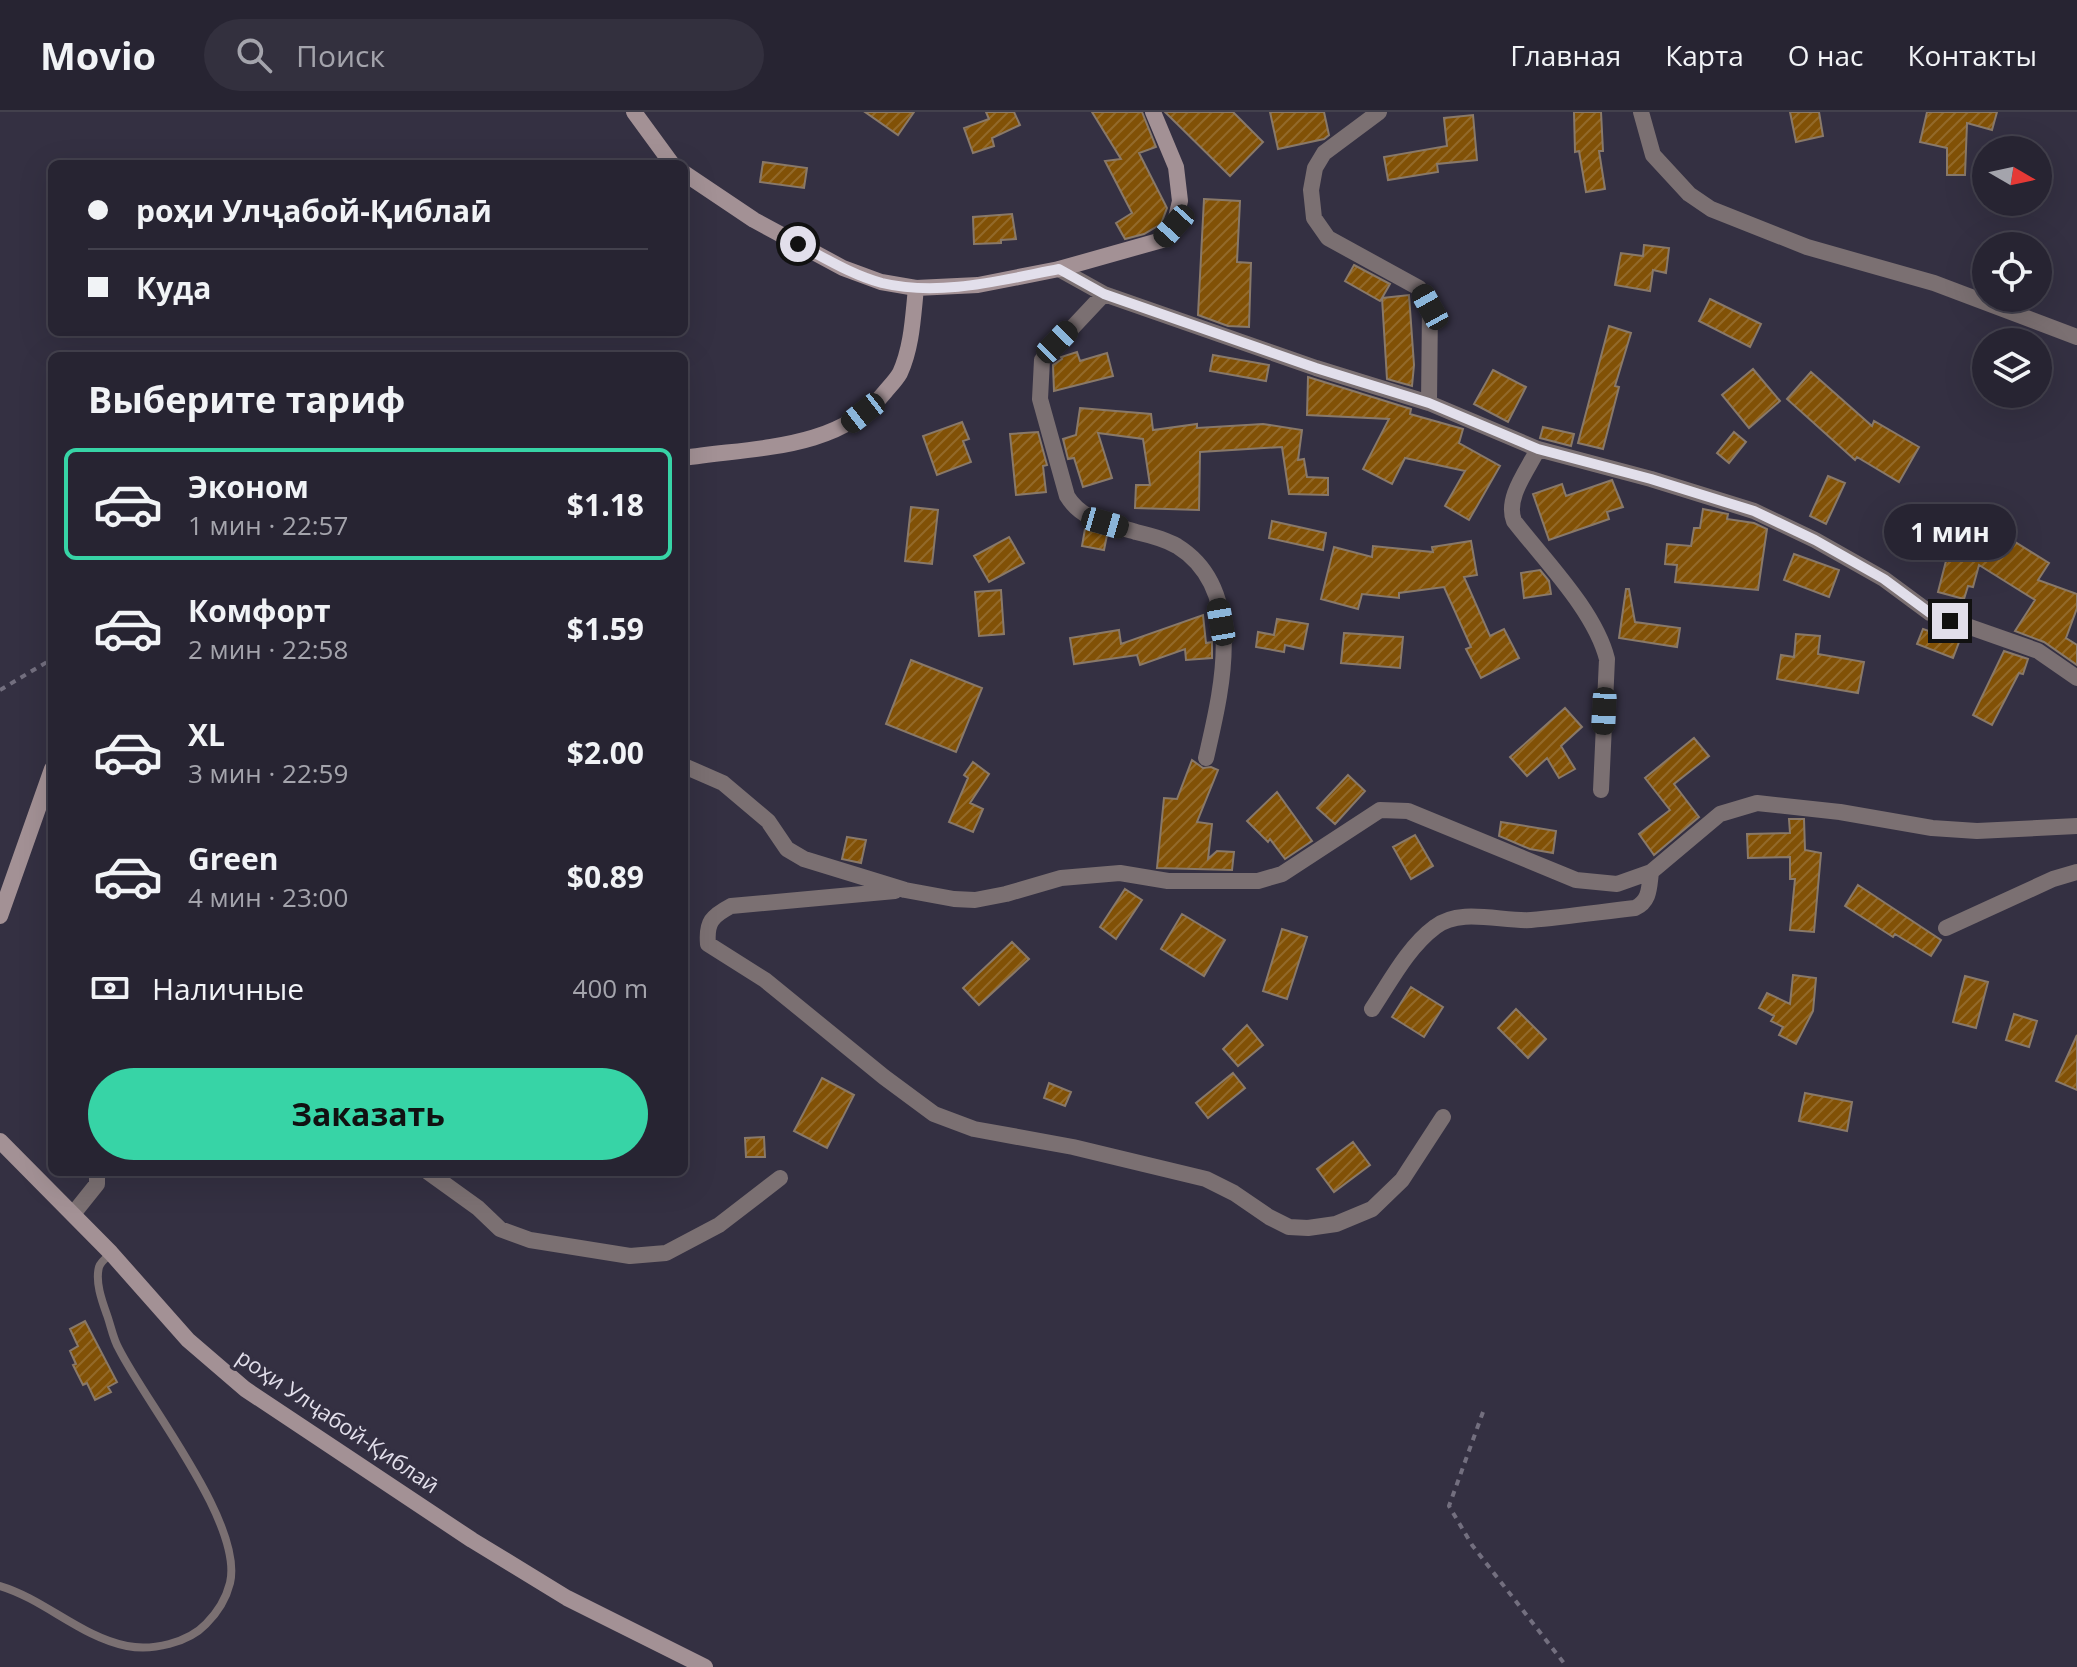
<!DOCTYPE html>
<html lang="ru">
<meta charset="utf-8">
<style>
body{margin:0;font-family:"Open Sans",sans-serif;background:#33303e;color:#f1f3f6;height:100vh;display:flex;flex-direction:column;font-size:30px;white-space:nowrap}
*{box-sizing:border-box;margin:0}
p{font-size:26px;color:#a4a4ac}
.icon{flex:none;width:44px;height:44px;fill:none;stroke:currentColor;stroke-width:2;stroke-linecap:round;stroke-linejoin:round}
.map{position:relative;flex:1;overflow:hidden}
.details{position:absolute;left:48px;top:240px;width:640px;height:824px;display:flex;flex-direction:column;background:#272432;border-radius:12px;box-shadow:0 8px 32px #0002,0 0 0 2px #43414d}
.details>*{flex:none}
.guide{position:absolute;left:48px;top:48px;width:640px;height:176px;border-radius:12px;box-shadow:0 8px 32px #0002,0 0 0 2px #43414d;display:grid;align-content:center;height:176px;padding:0 40px;background:#272432}
.needle{width:52px;rotate:99deg}
.fabs{position:absolute;left:1972px;top:24px;display:grid;gap:16px}
.fabs a{display:grid;place-items:center;width:80px;height:80px;border-radius:50%;background:#272432;box-shadow:0 8px 32px #0002,0 0 0 2px #43414d;font-size:40px}
.end{position:absolute;width:36px;height:36px;margin:-18px;border:10px solid #e2dfeb;background:#111;box-shadow:0 0 0 4px #111}
.from{border-radius:50%}
.bubble{position:absolute;height:56px;border-radius:28px;background:#272432;box-shadow:0 8px 32px #0002,0 0 0 2px #43414d;font-size:26px;font-weight:700;line-height:56px;text-align:center}
.car{position:absolute;width:24px;height:48px;margin:-24px -12px;border-radius:10px;box-shadow:0 0 6px 2px #0007;background:linear-gradient(#222 24%,#8ab4d8 0 40%,#222 0 76%,#8ab4d8 0 86%,#222 0)}
.guide b{display:flex;align-items:center;gap:28px;height:76px;font-size:30px}
.guide b+b{border-top:2px solid #43414d}
.guide i{width:20px;height:20px;background:#f1f3f6}
ul{padding:0;list-style:none}
li{display:flex;align-items:center;gap:24px;height:112px;margin:0 16px 12px;padding:0 24px;border:4px solid transparent;border-radius:12px}
li div{flex:1}
li b{display:block;font-size:30px}
li em{font-style:normal;font-weight:700}
li.current{border-color:#37d4a6}
li>.icon{width:72px;height:72px;stroke-width:1.5}
h2{padding:0 40px;font-size:36px;line-height:96px}
.pay{display:flex;align-items:center;gap:20px;height:88px;padding:0 40px;font-size:30px}
.pay p{margin-inline-start:auto}
.action{display:flex;gap:16px;margin-top:auto;padding:16px 40px}
.action a{flex:1;height:92px;border-radius:48px;background:#37d4a6;color:#111;font-size:32px;font-weight:700;line-height:92px;text-align:center}
header{display:flex;align-items:center;gap:48px;box-sizing:border-box;height:112px;padding:0 40px;background:#272432;border-bottom:2px solid #43414d}
header strong{font-size:38px}
nav{display:flex;gap:44px;margin-inline-start:auto;font-size:28px}
.search{width:560px;height:72px;background:#33303e;display:flex;align-items:center;gap:20px;box-sizing:border-box;padding:0 28px;border-radius:44px;color:#a4a4ac;font-size:30px}
.map>svg:first-child{display:block}
</style>
<header>
<strong>Movio</strong>
<div class="search"><svg class="icon" aria-label="search" viewBox="0 0 24 24"><circle cx="10" cy="10" r="6"/><path d="M15 15l6 6"/></svg>Поиск</div>
<nav><a>Главная</a><a>Карта</a><a>О нас</a><a>Контакты</a></nav>
</header>
<div class="map">
<svg width="2077" height="1555" viewBox="0 0 2077 1555">
<defs>
<pattern id="building-hatch" width="6" height="6" patternUnits="userSpaceOnUse" patternTransform="scale(2)"><rect width="6" height="6" fill="#815106"/><path d="M-1 1l2-2M0 6l6-6M5 7l2-2" fill="none" stroke="#936a2a"/></pattern>
</defs>
<rect width="100%" height="100%" fill="#343042"/>
<!-- building -->
<path fill="url(#building-hatch)" stroke="#897969" stroke-width="2" d="M865 0H914L898 23Z
M986 0H1014L1020 13 992 26 994 34 973 41 964 16 989 7Z
M1092 0H1142L1156 35 1139 41 1167 96 1161 112 1144 122 1125 127 1116 111 1132 101 1105 49 1121 47Z
M1165 0H1233L1263 30 1230 64Z
M1270 0H1324L1329 23 1324 27 1278 37Z
M1574 0H1601L1603 39H1599L1605 77 1586 80 1579 39 1575 40Z
M1790 0H1819L1823 24 1796 30Z
M1927 0H1997L1992 18 1967 11 1965 63H1947V36L1920 30Z
M1473 3 1477 48 1437 52 1438 60 1388 68 1384 45 1447 34 1444 6Z
M763 50 807 56 804 76 760 70Z
M1204 87 1240 89 1237 150 1251 151 1249 215 1228 214 1198 203Z
M1012 102 1016 127 1001 128V131L974 132 973 105Z
M1644 133 1669 136 1666 161 1653 158 1650 179 1615 173 1621 141 1643 144Z
M1354 153 1390 172 1382 186 1409 183 1414 253 1412 274 1387 267 1382 186 1380 189 1345 169Z
M1710 187 1761 212 1750 235 1699 209Z
M1609 214 1631 221 1615 274 1619 275 1603 337 1578 331Z
M1077 240 1080 249 1107 241 1113 264 1054 279 1053 253 1062 247 1061 245Z
M1213 243 1269 253 1266 269 1210 259Z
M1753 257 1780 289 1749 316 1722 283Z
M1493 258 1526 275 1508 310 1474 292Z
M1811 260 1872 314 1874 309 1919 335 1899 370 1857 345 1855 348 1787 287Z
M1308 265 1411 297 1410 302 1463 317 1459 331 1500 354 1469 408 1445 394 1465 359 1405 346 1392 372 1363 357 1389 307 1307 303Z
M1080 296 1151 302 1153 318 1197 312V316L1263 312 1302 318 1298 348 1304 347 1307 365 1328 366V383L1289 382 1282 335 1200 340 1199 398 1135 396 1136 373H1150L1143 327 1098 321 1112 366 1083 375 1074 346 1068 347 1063 327 1076 323Z
M962 310 969 327 963 329 971 350 937 363 923 324Z
M1543 315 1574 322 1571 334 1540 326Z
M1038 320 1047 353 1043 354 1046 380 1016 383 1010 322Z
M1734 320 1746 330 1729 351 1717 341Z
M1828 364 1845 371 1826 412 1810 404Z
M1612 368 1623 395 1607 400 1609 407 1549 428 1533 382 1562 372 1566 384Z
M911 395 938 398 932 452 905 449Z
M1703 397 1728 402 1727 407 1754 411 1767 417 1758 478 1675 470 1677 453 1665 452 1667 432 1691 434 1694 416H1700Z
M1272 409 1326 421 1323 438 1269 426Z
M1955 414 2015 430 2049 451 2038 468 2077 482V496L2066 526 2077 533V553L2044 530 2015 519 2035 488 1979 453 1973 475 1968 474 1964 487 1938 480Z
M1085 417 1107 423 1104 438 1082 434Z
M1009 425 1024 451 989 470 974 444Z
M1471 429 1477 463 1464 465 1490 524 1504 517 1519 546 1481 566 1466 537 1471 535 1444 475 1399 481V486L1362 482 1358 497 1321 487 1334 435 1372 445 1373 434 1433 440 1432 435Z
M1794 442 1839 458 1829 485 1784 468Z
M1540 458 1549 469 1551 482 1524 486 1521 461Z
M1626 477H1629L1635 510 1680 516 1677 535 1619 526Z
M1001 478 1004 522 979 524 975 480Z
M1203 503 1206 531 1212 530V546L1186 548 1185 537 1140 553 1137 543 1074 552 1070 526 1119 518 1121 532Z
M1277 507 1308 512 1303 537 1285 533 1284 540 1256 535 1258 520 1274 523Z
M1923 517 1959 530 1953 546 1917 532Z
M1344 521 1403 525 1400 556 1341 551Z
M1796 522 1820 524 1818 542 1864 550 1858 581 1777 567 1781 543 1794 545Z
M2004 539 2028 547 2023 562 2019 561 1992 613 1973 603Z
M911 548 982 576 956 640 886 612Z
M1565 596 1582 615 1561 634 1575 657 1559 666 1547 646 1527 664 1510 645Z
M1694 626 1709 644 1674 672 1699 705 1654 743 1639 722 1670 698 1645 666Z
M1192 648 1203 656 1211 655 1218 658 1197 710 1212 712 1208 747 1217 739 1234 740 1232 758 1157 756 1164 686 1177 687Z
M973 650 989 662 970 691 983 697 973 720 949 710 968 666 964 663Z
M1348 663 1365 679 1335 712 1317 696Z
M1277 680 1312 729 1285 747 1270 727 1268 730 1247 709Z
M1789 707H1804L1805 738 1821 741 1814 820 1790 818 1795 767H1790V745L1748 746 1747 722 1790 721Z
M1501 710 1556 719 1553 741 1530 737 1499 724Z
M1415 723 1433 754 1411 767 1393 735Z
M847 725 866 728 861 751 842 747Z
M1858 773 1941 828 1931 844 1895 822 1893 825 1845 794Z
M1125 777 1142 788 1116 827 1100 815Z
M1182 802 1225 828 1204 864 1161 837Z
M1282 817 1307 825 1287 887 1263 879Z
M1012 830 1029 847 979 893 963 876Z
M1793 863 1816 866 1813 899 1796 932 1779 923 1783 915 1771 909 1774 904 1759 896 1767 881 1790 892Z
M1965 864 1988 870 1976 916 1953 910Z
M1411 875 1443 895 1424 925 1392 905Z
M1516 897 1546 927 1528 946 1498 916Z
M2014 902 2037 909 2029 935 2006 928Z
M1247 913 1263 933 1238 954 1223 937Z
M2077 923V978L2056 969Z
M1233 961 1245 976 1208 1006 1196 991Z
M822 966 854 983 827 1036 794 1019Z
M1049 971 1071 980 1065 994 1044 986Z
M1805 981 1852 990 1847 1019 1799 1009Z
M764 1025 765 1045H746L745 1026Z
M1353 1030 1370 1053 1334 1080 1317 1057Z
M85 1209 117 1270 108 1275 111 1280 95 1288 87 1271 83 1273 73 1253 76 1252 70 1239 78 1234 70 1217Z"/>
<g fill="none" stroke-linecap="round" stroke-linejoin="round">
<!-- path -->
<path stroke="#736f7f" stroke-width="4" stroke-dasharray="6 6" stroke-linecap="butt" d="M0 578 52 547
M1483 1300 1449 1394 1472 1433 1567 1555"/>
<!-- lane -->
<path stroke="#7b7072" stroke-width="8" d="M0 1474C44 1487 81 1525 127 1534 152 1539 188 1531 206 1512 218 1500 226 1487 230 1471 244 1412 146 1291 119 1237 113 1227 111 1214 107 1203 102 1189 95 1170 99 1155 101 1149 106 1146 111 1142"/>
<!-- street -->
<path stroke="#7b7072" stroke-width="16" d="M1379 0 1324 41 1315 56 1311 78 1314 106 1328 126 1419 176 1430 195 1429 291
M1641 0 1653 43 1689 82 1711 97 1807 135 1934 171 2077 225
M1059 157 1104 182 1316 256 1429 291 1538 337 1651 367 1754 399 1815 428 1884 467 1930 501 2038 539 2077 566
M1104 182 1042 248 1040 287 1067 384C1082 409 1110 412 1136 420 1149 423 1165 427 1177 434 1248 478 1221 580 1206 646
M1538 337C1527 359 1505 386 1514 409 1545 449 1595 499 1607 547L1601 678
M684 654 723 671 768 709 787 737 804 747 905 778 954 787 975 788 1006 782 1061 766 1120 761 1168 769H1258L1282 762 1380 698 1408 699 1576 768 1617 772 1651 760 1720 702 1757 691 1840 700 1932 716 1977 719 2077 714
M895 779 731 794C712 804 706 810 708 832L765 868 884 965 934 1002 974 1017 1073 1035 1206 1067 1234 1081 1269 1105 1289 1115 1308 1116 1336 1112 1372 1097 1402 1068 1443 1005
M1946 816 2053 767 2077 760
M1372 897C1390 870 1408 835 1435 815 1460 795 1502 810 1531 808 1566 805 1600 800 1635 796 1650 789 1649 776 1651 760
M428 1060 478 1096 500 1117 530 1128 630 1144 666 1141 719 1113 780 1066
M73 1102 97 1072V1060"/>
<!-- secondary -->
<path stroke="#a39195" stroke-width="16" d="M634 0 672 52
M684 61 754 108 843 156 881 170 916 176 978 173 1059 157 1162 128 1174 114 1180 89 1176 55 1153 0
M684 346C752 335 838 339 885 280 890 274 896 268 900 261 912 235 913 204 916 176
M0 804 52 657
M0 1029 111 1141 188 1228 245 1277 472 1428 567 1486 705 1555"/>
</g>
<g fill="none" stroke-linecap="round" stroke-linejoin="round">
<!-- route -->
<path stroke="#e2dfeb" stroke-width="10" d="M798 132C825 146 852 163 882 171 940 185 1002 168 1059 157L1104 182 1316 256 1429 291 1538 337 1651 367 1754 399 1815 428 1884 467 1930 501 1950 509"/>
</g>
<g text-anchor="middle" stroke-width="7" stroke-linejoin="round" paint-order="stroke">
<!-- street labels -->
<g font-size="22" fill="#e2dfeb" stroke="#343042">
<text transform="translate(338 1309) rotate(34)" y="8">роҳи Улҷабой-Қиблаӣ</text>
</g>
</g>
</svg>
<div class="fabs">
<a><svg class="needle" viewBox="-14 -14 28 28"><path d="M0-13l5 13h-10z" fill="#e53935"/><path d="M0 13l5-13h-10z" fill="#a4a4ac"/></svg></a>
<a><svg class="icon" aria-label="locate" viewBox="0 0 24 24"><circle cx="12" cy="12" r="6"/><path d="M12 2v4M12 18v4M2 12h4M18 12h4"/></svg></a>
<a><svg class="icon" aria-label="layers" viewBox="0 0 24 24"><path d="M12 4l9 5-9 5-9-5zM3 14l9 5 9-5"/></svg></a>
</div>
<i class="end from" style="left:798px;top:132px"></i>
<i class="end" style="left:1950px;top:509px"></i>
<div class="bubble" style="left:1884px;top:392px;width:132px">1 мин</div>
<i class="car" style="left:1174px;top:114px;rotate:222deg"></i>
<i class="car" style="left:1430px;top:195px;rotate:331deg"></i>
<i class="car" style="left:1057px;top:230px;rotate:44deg"></i>
<i class="car" style="left:863px;top:301px;rotate:232deg"></i>
<i class="car" style="left:1105px;top:411px;rotate:106deg"></i>
<i class="car" style="left:1221px;top:510px;rotate:350deg"></i>
<i class="car" style="left:1604px;top:599px;rotate:183deg"></i>
<div class="guide">
<b><i class="from"></i>роҳи Улҷабой-Қиблаӣ</b>
<b><i></i>Куда</b>
</div>
<section class="details">
<h2>Выберите тариф</h2>
<ul>
<li class="current"><svg class="icon" aria-label="car" viewBox="0 0 24 24"><path d="M5 17H2v-5l4-1 3-4h7l3 4 3 1v5h-3M9 17h6M6 11h13"/><circle cx="7" cy="17" r="2"/><circle cx="17" cy="17" r="2"/></svg><div><b>Эконом</b><p>1 мин · 22:57</p></div><em>$1.18</em></li>
<li><svg class="icon" aria-label="car" viewBox="0 0 24 24"><path d="M5 17H2v-5l4-1 3-4h7l3 4 3 1v5h-3M9 17h6M6 11h13"/><circle cx="7" cy="17" r="2"/><circle cx="17" cy="17" r="2"/></svg><div><b>Комфорт</b><p>2 мин · 22:58</p></div><em>$1.59</em></li>
<li><svg class="icon" aria-label="car" viewBox="0 0 24 24"><path d="M5 17H2v-5l4-1 3-4h7l3 4 3 1v5h-3M9 17h6M6 11h13"/><circle cx="7" cy="17" r="2"/><circle cx="17" cy="17" r="2"/></svg><div><b>XL</b><p>3 мин · 22:59</p></div><em>$2.00</em></li>
<li><svg class="icon" aria-label="car" viewBox="0 0 24 24"><path d="M5 17H2v-5l4-1 3-4h7l3 4 3 1v5h-3M9 17h6M6 11h13"/><circle cx="7" cy="17" r="2"/><circle cx="17" cy="17" r="2"/></svg><div><b>Green</b><p>4 мин · 23:00</p></div><em>$0.89</em></li>
</ul>
<div class="pay"><svg class="icon" aria-label="cash" viewBox="0 0 24 24"><path d="M3 7h18v10H3z"/><circle cx="12" cy="12" r="2"/></svg>Наличные<p>400 m</p></div>
<div class="action"><a>Заказать</a></div>
</section>
</div>
